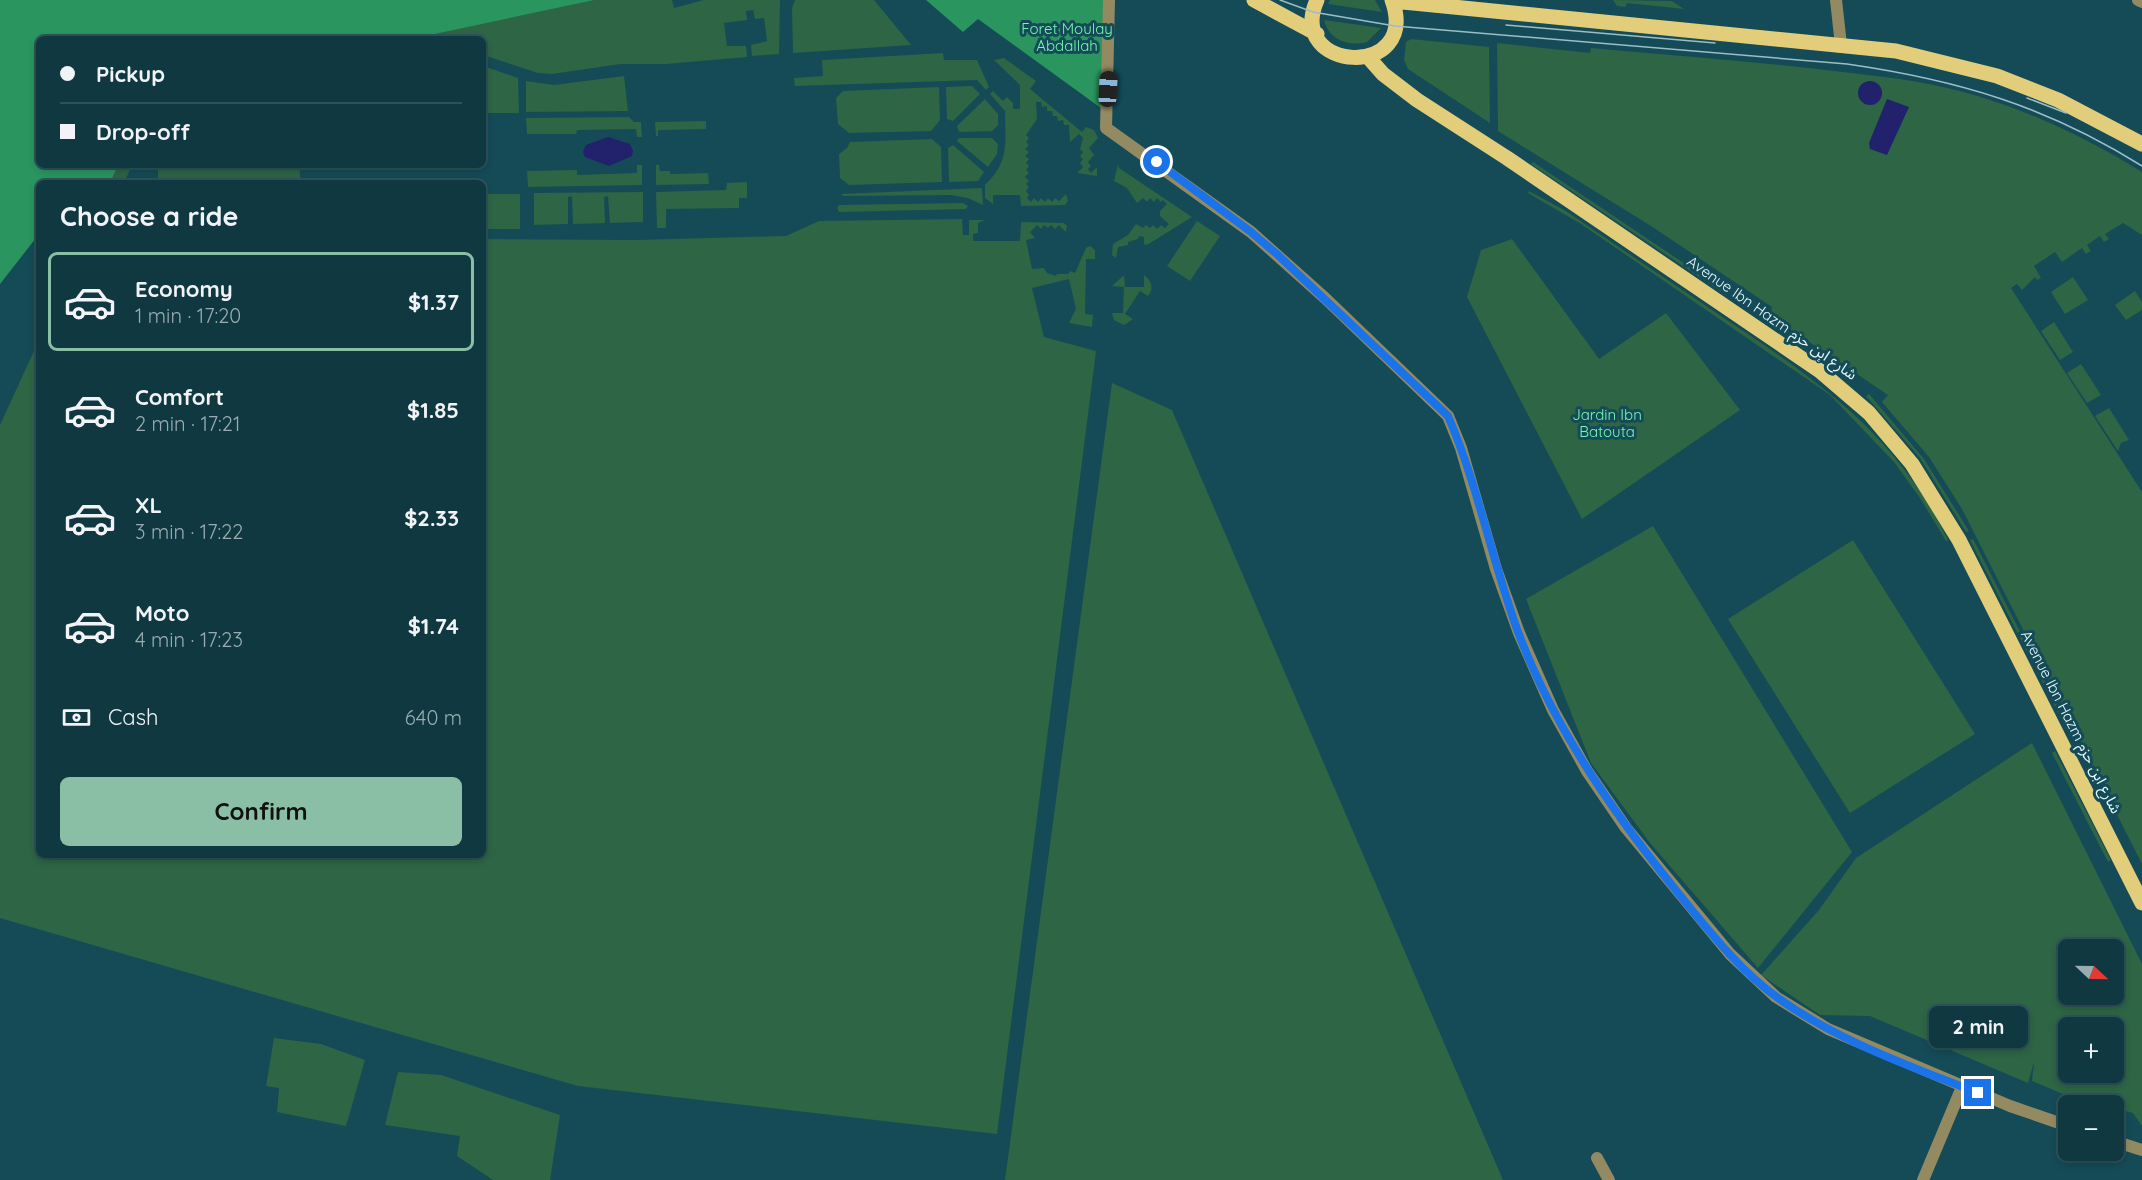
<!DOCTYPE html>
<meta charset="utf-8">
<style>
body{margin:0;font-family:Quicksand,"Noto Sans Arabic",sans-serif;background:#1d434c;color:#f1f3f6;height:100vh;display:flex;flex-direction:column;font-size:22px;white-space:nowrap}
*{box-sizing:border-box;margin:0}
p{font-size:20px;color:#9bacb1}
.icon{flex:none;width:33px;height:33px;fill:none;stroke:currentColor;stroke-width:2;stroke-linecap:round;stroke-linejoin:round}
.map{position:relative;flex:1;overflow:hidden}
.details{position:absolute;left:36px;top:180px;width:450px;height:678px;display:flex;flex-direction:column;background:#0f3841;border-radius:9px;box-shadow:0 3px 9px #0003,0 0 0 2px #2f525a}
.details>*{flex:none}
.hud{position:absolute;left:36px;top:36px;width:450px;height:132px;border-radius:9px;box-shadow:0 3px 9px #0003,0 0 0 2px #2f525a;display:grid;align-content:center;height:132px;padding:0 24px;background:#0f3841}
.needle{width:39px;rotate:112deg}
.controls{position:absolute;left:2058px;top:939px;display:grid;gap:12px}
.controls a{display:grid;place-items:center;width:66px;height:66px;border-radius:9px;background:#0f3841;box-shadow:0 3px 9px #0003,0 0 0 2px #2f525a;font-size:30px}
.end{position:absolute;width:27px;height:27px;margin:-14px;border:8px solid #1a73e8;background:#fff;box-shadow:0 0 0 3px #fff}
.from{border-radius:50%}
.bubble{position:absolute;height:42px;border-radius:9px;background:#0f3841;box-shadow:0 3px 9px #0003,0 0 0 2px #2f525a;font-size:20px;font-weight:700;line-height:42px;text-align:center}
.car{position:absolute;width:18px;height:36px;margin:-18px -9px;border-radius:8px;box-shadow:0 0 4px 2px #0007;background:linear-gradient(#222 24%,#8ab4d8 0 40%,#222 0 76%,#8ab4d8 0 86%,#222 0)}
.hud b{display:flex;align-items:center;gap:21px;height:57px;font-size:22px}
.hud b+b{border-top:2px solid #2f525a}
.hud i{width:15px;height:15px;background:#f1f3f6}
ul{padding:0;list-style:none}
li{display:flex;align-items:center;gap:18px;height:99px;margin:0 12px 9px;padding:0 12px;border:3px solid transparent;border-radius:9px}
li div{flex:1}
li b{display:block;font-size:22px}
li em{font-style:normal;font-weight:700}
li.active{border-color:#8abfa5}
li>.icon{width:54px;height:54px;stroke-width:1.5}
h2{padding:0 24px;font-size:27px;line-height:72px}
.pay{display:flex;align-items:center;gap:15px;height:66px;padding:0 24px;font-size:22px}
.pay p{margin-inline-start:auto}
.button{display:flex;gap:12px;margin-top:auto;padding:12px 24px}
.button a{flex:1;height:69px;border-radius:9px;background:#8abfa5;color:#111;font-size:24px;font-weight:700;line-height:69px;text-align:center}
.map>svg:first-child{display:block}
</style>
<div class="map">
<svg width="2142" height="1180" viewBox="0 0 2142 1180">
<rect width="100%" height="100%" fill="#144b57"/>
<!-- green -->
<path fill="#2d6545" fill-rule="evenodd" d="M0 0H672L674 8 704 0H780L779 54 752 56 751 45 767 41 764 18 755 19 753 10 746 11 747 20 724 23 727 46H746L747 57 666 64H620L552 74 538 73 483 55V39H39V165H132L124 183H39V234L0 284Z
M795 0H874L911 45 793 53 792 8Z
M1330 0H1375L1382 12 1328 4Z
M1613 0 1672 1 1684 9 1627 3 1625 7 1617 6Z
M1324 20 1381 28 1367 42C1348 47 1329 40 1324 20Z
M1411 39 1489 47 1490 123 1408 69 1404 60 1406 42Z
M1497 43 1590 53 1591 48C1670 55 1748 61 1826 70 1865 75 1905 78 1943 87 2014 103 2080 134 2142 172V235L2123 223 2105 234 2109 239 2104 242 2100 236 2087 245 2091 251 2086 254 2082 248 2062 262 2055 252 2034 266 2041 278 2037 280 2035 277 2022 290 2017 284 2011 288 2142 492V864L1962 509 1929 457 1882 402 1888 395 1778 321 1771 313 1772 307 1651 226 1498 131Z
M943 53 944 60H977L989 87 986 90 977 80 795 86 794 78 823 76 822 60Z
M1004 58 1036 81 1030 89 1082 132 1086 127 1094 130 1098 138 1089 148 1094 155 1088 162 1091 166 1088 169 1091 173 1097 167V176L1077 173 1083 167 1080 163 1083 159 1080 156 1083 152 1080 149 1083 138 1079 134 1070 142 1069 125H1064L1063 120 1058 121 1057 116H1053L1052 111H1047V106L1042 107 1041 102H1036L1037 119 1026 135 1029 138 1026 142 1029 145 1025 149 1029 152 1025 156 1029 159 1026 163 1029 166 1026 170 1029 173 1025 177 1029 181 1026 184 1029 187 1026 191 1029 195 1027 198 1031 202 1034 198 1038 202 1041 198 1045 202 1048 198 1052 202 1055 198 1059 201 1066 194 1068 201 1065 205 1021 206 1020 195H993V204L985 198V185C1010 161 1005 143 1005 111L990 94 993 91 1003 101 1007 97 1013 103V109H1020V85L994 60Z
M483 66 518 78 519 113H483Z
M624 76 628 111 526 112V81L554 85Z
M972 86 980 94 953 121 947 119 946 87Z
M939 87 940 120 931 131 849 133 838 124 836 98 843 91Z
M985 99 998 114V125L992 131 959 132 957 126Z
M629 117 634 122H641L642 137H637L636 129 577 130 576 134H527L526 118Z
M706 121V129L658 130V136H656L655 122Z
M959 138H992L998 144 997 154 988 167 957 141Z
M932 139 941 147 942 182 849 185 840 178 839 154 847 148 850 142Z
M953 145 984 172 978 181 949 182 948 148Z
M1533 162 1724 290 1723 293 1531 164Z
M1118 164 1119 168 1192 217 1147 245 1144 244V237L1139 236 1138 239 1128 242V245L1118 247 1116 258 1112 255 1113 244 1128 235 1136 224 1143 228 1146 225 1150 228 1153 225 1157 229 1161 225 1165 228 1169 224 1160 216V211L1167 204 1163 200 1161 202 1157 198 1154 202 1150 198 1147 202 1143 198 1137 203 1127 188 1114 181Z
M158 165H299L301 183H158Z
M637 165H642V185L528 187 527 171 577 170V175L637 173Z
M656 165H659L660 171H670V174L708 173 709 184 656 185Z
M464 178V183H349V180Z
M747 182V198H739V208L666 209V228H657L656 192 726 190 727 183Z
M982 188 983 205 968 198 951 195 843 196 841 194Z
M1529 191 1566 211C1617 246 1669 281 1721 316 1817 380 1895 432 1948 540L1946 541 1920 498 1894 462 1830 395 1581 224 1528 193Z
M643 192V222L610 223 608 196 604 197 605 223 573 224 572 196 568 197V224L534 225V193Z
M483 194H520V229H483Z
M963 203 968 206 966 209 839 212 837 208 839 205Z
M962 219 963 235H969V220H985L978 223V233L973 234V241H1020L1021 222 1064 223 1067 226 1066 232 1059 225 1055 229 1051 225 1048 228 1044 225 1041 229 1037 225 1030 232 1035 238 1026 240 1032 269 1044 268 1047 273 1056 276 1057 274H1068L1070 271 1075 273 1086 248 1090 246 1095 250V259H1086L1085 314 1093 315 1092 327 1069 323 1076 309 1069 279 1032 288 1044 337 1096 351 997 1134 578 1086 0 918V425L39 340V855H483V239L636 240 786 236 819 221Z
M1197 221 1220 236 1190 281 1167 266Z
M1512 239 1599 359 1666 313 1740 410 1582 519 1467 297 1481 250Z
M1124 275 1125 287H1144V275C1152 281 1154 288 1148 296L1140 291 1125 314 1133 319 1124 325 1114 320 1112 313H1123L1124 287 1112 286Z
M2073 277 2088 300 2065 314 2051 292Z
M2135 291 2142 302V310L2126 320 2115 305Z
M2054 322 2073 352 2060 360 2041 331Z
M2081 364 2101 395 2087 403 2067 373Z
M1112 383 1172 410 1503 1180H1005Z
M1869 394 1924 459 1969 531 1966 532 1920 458 1866 396Z
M2109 408 2129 440 2121 443 2118 451 2095 416Z
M1653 526 1852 852 1758 968 1650 843 1591 763 1526 599Z
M1973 539 2072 734 2070 736 1970 540Z
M1853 540 1975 734 1850 813 1728 619Z
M2032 743 2142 964V1126L2133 1113 2114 1108V1106L2070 1097 2032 1081 2034 1062 2028 1083 1870 1016 1820 1015 1761 975 1819 910 1856 858ZM2068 950H2114V994H2068ZM2068 1028H2114V1072H2068Z
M2055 751 2111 860 2108 862 2052 753Z
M274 1038 321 1044 365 1060 346 1126 277 1112 279 1088 266 1086Z
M398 1072 441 1075 560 1115 550 1180H493L457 1156 460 1136 385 1125Z"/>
<!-- forest -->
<path fill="#2b955f" d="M0 0H594L411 39H39V165H118L110 183H39V234L0 284Z
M926 0H1103L1105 111 978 19 963 32Z"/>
<!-- water -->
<path fill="#22216b" d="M1858 93a12 12 0 1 1 24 0a12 12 0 1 1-24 0Z
M1887 99 1909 107 1887 155 1870 149 1869 143Z
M608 137 630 144 633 151 632 156 609 166 585 157 583 152 586 145Z"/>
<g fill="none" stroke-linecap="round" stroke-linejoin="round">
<!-- street -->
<path stroke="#938a62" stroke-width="12" d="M1109 0 1106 128 1251 232 1325 298 1448 416 1461 448 1496 569 1519 633 1553 710 1587 771 1626 828 1730 954 1776 997 1828 1029 2010 1106 2068 1126
M1836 0 1841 45
M2138 0 2142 2
M2114 1141 2142 1150
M1597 1158 1609 1180
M1923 1180 1962 1087"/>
<!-- primary -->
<path stroke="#e2ce7a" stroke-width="15" d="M1254 0 1317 34
M1317 0C1285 73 1421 80 1392 0
M1393 1 1896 51 1997 76 2058 100 2142 144
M1368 57 1383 74 1417 100 1507 158 1820 371 1869 413 1912 464 1959 540 2142 903"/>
<!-- tram -->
<path stroke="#9cbdc5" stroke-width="1.5" d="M1280 0 1313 12 1395 26 1847 64C1958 80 2046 106 2142 166
M1506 25 1715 43
M2027 98 2066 113"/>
</g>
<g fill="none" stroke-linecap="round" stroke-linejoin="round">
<!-- route -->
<path stroke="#1a73e8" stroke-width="8" d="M1157 162 1251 232 1278 255 1448 416C1478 485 1492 561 1518 632 1556 733 1619 821 1687 904 1714 937 1743 973 1778 998 1838 1041 1910 1066 1978 1093"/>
</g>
<g text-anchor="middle" stroke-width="6" stroke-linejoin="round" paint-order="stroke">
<!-- park labels -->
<g font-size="15" fill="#77f9b0" stroke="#144b57">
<text x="1067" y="34">Foret Moulay<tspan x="1067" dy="17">Abdallah</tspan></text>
<text x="1607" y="420">Jardin Ibn<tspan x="1607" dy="17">Batouta</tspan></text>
</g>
<!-- street labels -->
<g font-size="15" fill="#e3f8fe" stroke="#144b57">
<text transform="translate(1772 318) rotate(35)" y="5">Avenue Ibn Hazm شارع ابن حزم</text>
<text transform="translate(2071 722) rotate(63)" y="5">Avenue Ibn Hazm شارع ابن حزم</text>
</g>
</g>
</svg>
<div class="controls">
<a><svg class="needle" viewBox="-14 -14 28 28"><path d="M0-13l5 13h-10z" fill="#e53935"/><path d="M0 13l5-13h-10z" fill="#9bacb1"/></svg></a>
<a>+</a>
<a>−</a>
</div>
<i class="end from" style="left:1157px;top:162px"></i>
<i class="end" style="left:1978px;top:1093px"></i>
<div class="bubble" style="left:1929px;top:1006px;width:99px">2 min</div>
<i class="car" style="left:1108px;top:89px;rotate:3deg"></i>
<div class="hud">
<b><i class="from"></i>Pickup</b>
<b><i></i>Drop-off</b>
</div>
<section class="details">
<h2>Choose a ride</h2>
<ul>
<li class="active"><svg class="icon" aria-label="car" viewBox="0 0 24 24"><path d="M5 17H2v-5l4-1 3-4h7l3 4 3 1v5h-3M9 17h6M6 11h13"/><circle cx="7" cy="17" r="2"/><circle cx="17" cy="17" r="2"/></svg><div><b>Economy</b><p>1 min · 17:20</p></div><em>$1.37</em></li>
<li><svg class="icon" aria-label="car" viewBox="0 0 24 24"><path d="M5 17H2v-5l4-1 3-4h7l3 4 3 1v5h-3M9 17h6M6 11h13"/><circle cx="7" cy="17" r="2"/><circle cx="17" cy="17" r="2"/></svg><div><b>Comfort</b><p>2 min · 17:21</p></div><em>$1.85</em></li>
<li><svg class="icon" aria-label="car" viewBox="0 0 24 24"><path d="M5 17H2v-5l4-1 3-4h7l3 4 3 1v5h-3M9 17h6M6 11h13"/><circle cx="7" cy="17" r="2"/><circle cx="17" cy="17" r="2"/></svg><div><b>XL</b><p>3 min · 17:22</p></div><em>$2.33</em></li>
<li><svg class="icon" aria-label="car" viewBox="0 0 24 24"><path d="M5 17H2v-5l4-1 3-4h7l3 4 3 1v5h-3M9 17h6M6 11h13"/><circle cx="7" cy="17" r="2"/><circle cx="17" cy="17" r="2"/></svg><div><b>Moto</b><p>4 min · 17:23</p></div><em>$1.74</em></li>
</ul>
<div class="pay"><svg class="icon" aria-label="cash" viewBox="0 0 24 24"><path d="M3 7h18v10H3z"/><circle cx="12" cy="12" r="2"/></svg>Cash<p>640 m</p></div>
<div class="button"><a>Confirm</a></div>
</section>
</div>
